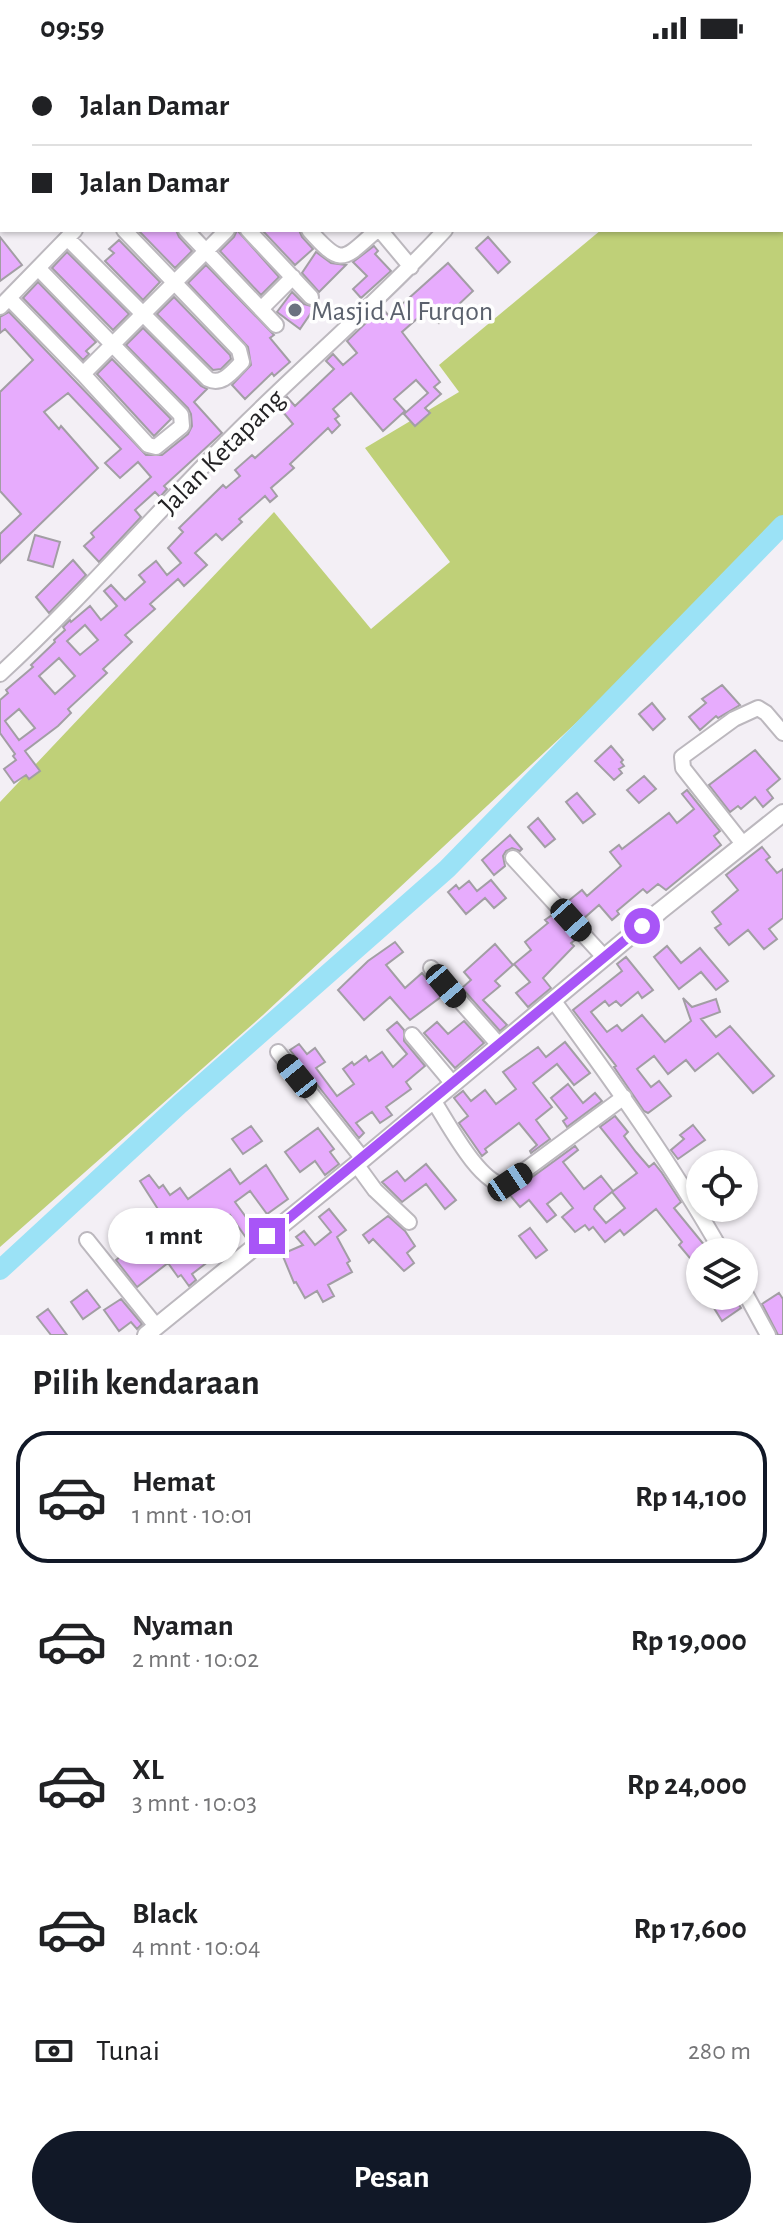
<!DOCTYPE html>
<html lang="id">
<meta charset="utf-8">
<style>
body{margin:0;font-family:"Alegreya Sans",sans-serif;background:#f6f6f6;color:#202124;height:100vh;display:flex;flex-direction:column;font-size:30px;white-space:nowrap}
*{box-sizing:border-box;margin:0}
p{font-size:26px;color:#757577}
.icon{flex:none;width:44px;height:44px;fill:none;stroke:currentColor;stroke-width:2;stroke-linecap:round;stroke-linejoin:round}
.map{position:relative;height:1279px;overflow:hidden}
.details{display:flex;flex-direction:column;background:#fff;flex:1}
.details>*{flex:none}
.hud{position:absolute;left:0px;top:0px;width:784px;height:176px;box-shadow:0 2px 6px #0004;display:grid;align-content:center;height:176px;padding:0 32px;background:#fff}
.controls{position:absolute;left:686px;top:1094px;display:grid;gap:16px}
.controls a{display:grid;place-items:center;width:72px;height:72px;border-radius:50%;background:#fff;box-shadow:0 2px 6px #0004;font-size:40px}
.end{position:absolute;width:36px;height:36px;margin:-18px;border:10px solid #a855f7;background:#fff;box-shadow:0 0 0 4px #fff}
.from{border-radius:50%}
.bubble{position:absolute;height:56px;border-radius:28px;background:#fff;box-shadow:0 2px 6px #0004;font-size:26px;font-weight:600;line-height:56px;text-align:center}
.car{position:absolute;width:24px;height:48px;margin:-24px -12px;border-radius:10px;box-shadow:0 0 6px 2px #0007;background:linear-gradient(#222 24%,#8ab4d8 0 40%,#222 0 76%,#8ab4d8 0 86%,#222 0)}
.hud b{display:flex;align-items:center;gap:28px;height:76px;font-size:30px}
.hud b+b{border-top:2px solid #e0e0e0}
.hud i{width:20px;height:20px;background:#202124}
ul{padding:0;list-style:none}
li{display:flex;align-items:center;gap:24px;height:132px;margin:0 16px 12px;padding:0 16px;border:4px solid transparent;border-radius:32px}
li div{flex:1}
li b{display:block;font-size:30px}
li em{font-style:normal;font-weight:600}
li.on{border-color:#111827}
li>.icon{width:72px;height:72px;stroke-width:1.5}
h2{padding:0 32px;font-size:36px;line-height:96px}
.pay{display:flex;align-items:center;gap:20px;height:88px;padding:0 32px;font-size:30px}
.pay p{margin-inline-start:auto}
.cta{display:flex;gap:16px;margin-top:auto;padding:16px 32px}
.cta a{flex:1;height:92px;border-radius:48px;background:#111827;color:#fff;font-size:32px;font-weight:600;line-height:92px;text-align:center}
.status{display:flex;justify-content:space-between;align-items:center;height:56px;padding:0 40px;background:#fff;direction:ltr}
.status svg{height:22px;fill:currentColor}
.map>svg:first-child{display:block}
</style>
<div class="status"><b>09:59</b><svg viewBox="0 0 49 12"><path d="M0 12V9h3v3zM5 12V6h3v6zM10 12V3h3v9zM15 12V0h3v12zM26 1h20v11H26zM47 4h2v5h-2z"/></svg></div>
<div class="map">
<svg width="783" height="1279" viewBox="0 0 783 1279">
<rect width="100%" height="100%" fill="#f3eff5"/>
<!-- green -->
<path fill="#bfd078" d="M701 0H783V463L725 528 263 959 0 1191V746L274 456 371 573 450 506 365 392 459 336 439 309 601 174H782V2H699Z"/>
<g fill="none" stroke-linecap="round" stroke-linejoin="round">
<!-- river -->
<path stroke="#9be2f6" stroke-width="20" d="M0 1214 180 1048 447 813 783 469"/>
</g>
<!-- building -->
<path fill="#e7acfd" stroke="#a29ea4" stroke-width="2" fill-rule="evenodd" d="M138 174H176L179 181 192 195 175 212Z
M237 174 279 221 261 239 220 195 234 181Z
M262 174H299L302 181 313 193 295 209Z
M0 181 22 209 0 225Z
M488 181 510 206 498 217 476 192Z
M119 184 160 226 143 244 105 205 114 197 109 193Z
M374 190 378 195 375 198 391 215 361 242 353 233 367 220 353 206Z
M67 196 129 258 113 274 52 212Z
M316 196 331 207 346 209 319 236 302 217Z
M448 207 473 235 439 267 427 254 402 276 440 326 434 331 441 338 425 352 430 357 415 370 404 358 428 337 416 324 394 343 405 355 383 375 351 337 333 353 339 360 335 363 340 369 332 377 328 372 290 408 294 412 271 432 277 440 270 446 265 440 239 463 242 466 222 484 216 478 195 497 207 509 184 530 178 523 150 548 155 553 125 579 132 586 103 613 107 617 68 653 71 657 58 670 25 695 40 715 29 723 26 719 14 727 4 713 16 704 13 700 15 698 0 677V644L8 637 6 634 33 611 31 609 55 586 54 584 65 574 63 571 70 564 71 566 90 550 101 564 117 550 104 535 111 529 125 544 145 526 139 519 156 505 167 519 181 507 168 492 183 476 179 472 223 429 226 432 240 420 235 414 252 399 255 402 293 368 278 350 287 341 295 350 334 313 326 305 333 298 343 309 357 297 347 285 372 261 382 252 389 260ZM85 569 98 584 80 599 67 585ZM59 602 75 620 55 638 39 620ZM19 653 35 672 19 684 5 665Z
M206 209 274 279 270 282 290 306 274 320 272 317 245 343 232 329 251 309 248 291 188 227Z
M38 226 96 286 86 295 89 298 83 304 23 242Z
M292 236 304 248 315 251 300 273 277 256Z
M174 241 230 299 231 303 221 313 213 314 157 258Z
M9 256 146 399H162L188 378 192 370 191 358 188 352 126 289 143 272 201 330 207 333 194 346 222 377 164 430 167 433 160 441 155 436 135 454 141 461 99 506 84 490 94 481 91 477 151 421 138 406 120 422 105 407 121 393 68 337 44 356 59 373 61 370 98 412 0 507V478L21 458 0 435V336L33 304 5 273 0 277V261Z
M112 303 171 363 154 380 97 318Z
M35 479 60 486 53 511 28 504Z
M73 504 86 519 49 557 36 541Z
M722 629 740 649 718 662 716 660 700 674 689 661 706 647 702 643Z
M652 647 665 663 653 674 639 658Z
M611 690 623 704 621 706 624 710 619 713 622 717 614 724 595 705Z
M755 694 780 723 767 734 773 742 763 751 755 741 741 753 738 750 730 756 709 729Z
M644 720 656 733 639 747 627 734Z
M687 734 720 775 714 780 721 789 666 834 658 828 647 837 643 833 617 855 619 858 612 864 599 849 583 863 567 846 582 834 587 840 621 810 610 796 619 789 622 793 669 757 677 767 694 753 682 738Z
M577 737 595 758 583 767 566 746Z
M538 762 555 783 545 791 528 771Z
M510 779 522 793 520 795 512 792 506 795 503 800 505 810 494 819 482 804Z
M762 791 770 801 766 804 777 817 783 813V862L769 873 777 883 764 893 748 874 729 889 715 872 721 868 712 856 738 834 726 819Z
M491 824 506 842 494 852 485 842 466 858 448 836 456 829 459 833 469 825 477 835Z
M552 859 575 884 571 887 574 890 543 922 551 932 528 951 516 937 530 926 514 908 531 894 525 886 548 867 545 864Z
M395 886 403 896 386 909 405 932 422 917 442 940 410 964 390 941 364 964 338 934 368 905Z
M495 888 513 909 495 925 500 930 483 944 507 969 500 975 462 932 471 924 464 916Z
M667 890 681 907 700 892 728 925 716 934 701 916 679 933 654 901Z
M626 901 653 934 642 942 638 936 621 950 616 945 609 950 605 945 591 956 607 976 617 969 622 975 642 959 665 986 691 965 683 942 692 951 716 943 720 956 701 963 716 981 730 970 774 1020 753 1037 718 997 695 1015 686 1004 668 1018 654 1000 637 1013 651 1031 659 1025 671 1040 648 1057 644 1055 614 1011 616 1010 573 954 622 915 617 908Z
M464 965 484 987 455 1012 424 977 437 966 448 978Z
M397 966 404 974V985L425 1010 406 1026 411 1033 386 1051 392 1059 380 1067 372 1056 356 1067 364 1077 359 1082 290 994 299 988 307 998 315 992 325 1006 316 1012 337 1040 354 1028 343 1013 352 1006 354 1009 366 1000 369 1005 382 996 393 1011 407 998 387 974Z
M565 986 590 1017 574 1029 557 1008 533 1027 552 1051 536 1064 550 1083 531 1097 530 1095 537 1089 519 1067 485 1093 487 1096 482 1100 459 1067 468 1060 454 1042 463 1035 471 1045 485 1034 496 1048 516 1033 503 1016 538 991 546 1001Z
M568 1028 583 1047 595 1037 602 1045 567 1071 563 1065 567 1062 551 1042Z
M615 1060 628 1076 624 1080 636 1096 649 1111 654 1107 662 1117 681 1146 674 1152 710 1196H700V1203L694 1207 679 1189 682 1186 656 1153 624 1179 620 1174 605 1186 593 1171 589 1174 585 1169 575 1176 562 1161 573 1152 561 1137 547 1148 556 1159 547 1166 529 1144 520 1151 509 1138 575 1090 578 1094 563 1106 584 1133 601 1120 613 1135 595 1150 594 1153 606 1167 625 1152 612 1136 637 1117 600 1071Z
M693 1069 705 1084 678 1103 671 1094 684 1083 680 1079Z
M251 1070 262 1085 243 1098 232 1083Z
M318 1072 334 1093 330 1096 339 1108 325 1119 315 1105 300 1116 285 1096Z
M426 1108 456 1144 445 1153 426 1128 402 1146 382 1126 397 1115 405 1125Z
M266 1109 288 1143 267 1158 250 1135 235 1146 256 1175 247 1183 230 1159 209 1174 222 1193 227 1189 231 1196 221 1204 217 1199 192 1218 196 1224 189 1230 181 1219 178 1221 168 1207 137 1231 116 1204 130 1193 127 1189 163 1161 140 1125 149 1119 159 1132 163 1129 170 1139 180 1132 188 1143 230 1113 240 1128Z
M329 1153 346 1174 337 1181 350 1205 347 1207 352 1216 328 1229 334 1240 323 1246 317 1235 305 1242 296 1226 294 1227 282 1198 303 1189 296 1181 304 1175 315 1189 331 1176 319 1161Z
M388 1160 405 1175 415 1190 407 1197 414 1207 404 1215 373 1183 369 1187 363 1179Z
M530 1172 547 1194 536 1202 519 1180Z
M87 1234 100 1251 83 1263 71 1246Z
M779 1237 783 1243V1279H778L762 1248Z
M715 1240H725L727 1244 733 1240 741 1252 722 1265 709 1244Z
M121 1243 142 1268 137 1273 131 1266 119 1275 104 1254Z
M48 1253 67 1279H51L37 1261Z"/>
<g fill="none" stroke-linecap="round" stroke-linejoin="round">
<!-- minor casing -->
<g stroke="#bcb8be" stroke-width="18">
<path id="minor" d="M207 0 209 2
M587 0 589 2
M325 2 327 0
M429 2 431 0
M479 2 481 0
M607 2 608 0
M186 174 276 269
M248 174 311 241
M309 174C342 211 342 205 377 174
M380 174 411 211
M67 182 208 323C222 330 232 316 242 306L239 294 124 174
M38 212 181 359 182 370 156 391 148 389 83 318C131 270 179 222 227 174
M9 242 83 318
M0 251 75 174
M261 253 293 221
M0 618C87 538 163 448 248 365 313 301 383 241 445 174
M743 788 683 712 682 701 734 663 758 652 766 657 783 677
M513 802 604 901
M431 912 499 989
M553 944C613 1026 672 1108 722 1196
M412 979 453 1028
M278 996 363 1103
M433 1044C447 1065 479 1128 505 1129L624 1041
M356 1108 375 1134 409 1166
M87 1184 156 1270
M744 1235 768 1279"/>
</g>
<!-- tertiary casing -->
<g stroke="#bcb8be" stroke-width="20">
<path id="tertiary" d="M113 2 115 0
M0 116 2 114
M146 1279 363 1103 660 855 783 757"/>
</g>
<!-- minor -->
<use href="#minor" stroke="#fff" stroke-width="14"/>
<!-- tertiary -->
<use href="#tertiary" stroke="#fff" stroke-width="16"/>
</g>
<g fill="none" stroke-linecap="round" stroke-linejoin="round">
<!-- route -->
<path stroke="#a855f7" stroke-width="10" d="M267 1180 642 870"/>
</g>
<!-- markers -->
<circle fill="#6b7280" stroke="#fefefe" stroke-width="3" cx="295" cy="254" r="8"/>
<g text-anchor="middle" stroke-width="7" stroke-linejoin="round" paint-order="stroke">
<!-- worship labels -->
<g font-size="28" fill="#5b616d" stroke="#fefefe" text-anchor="start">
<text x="311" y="264">Masjid Al Furqon</text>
</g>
<!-- street labels -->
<g font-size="28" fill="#232224" stroke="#fefefe">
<text transform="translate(221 395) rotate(-45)" y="10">Jalan Ketapang</text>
</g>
</g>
</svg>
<div class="controls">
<a><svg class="icon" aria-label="locate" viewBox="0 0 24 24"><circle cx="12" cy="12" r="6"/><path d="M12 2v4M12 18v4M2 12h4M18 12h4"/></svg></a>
<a><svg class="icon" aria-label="layers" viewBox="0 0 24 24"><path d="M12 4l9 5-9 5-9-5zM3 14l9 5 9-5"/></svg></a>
</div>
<i class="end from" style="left:642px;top:870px"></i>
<i class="end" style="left:267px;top:1180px"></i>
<div class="bubble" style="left:108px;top:1152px;width:132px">1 mnt</div>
<i class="car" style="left:571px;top:864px;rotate:138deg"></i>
<i class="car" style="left:446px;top:930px;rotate:140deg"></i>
<i class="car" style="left:297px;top:1020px;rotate:321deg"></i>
<i class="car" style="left:510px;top:1126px;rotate:56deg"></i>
<div class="hud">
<b><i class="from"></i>Jalan Damar</b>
<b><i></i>Jalan Damar</b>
</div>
</div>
<section class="details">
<h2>Pilih kendaraan</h2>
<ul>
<li class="on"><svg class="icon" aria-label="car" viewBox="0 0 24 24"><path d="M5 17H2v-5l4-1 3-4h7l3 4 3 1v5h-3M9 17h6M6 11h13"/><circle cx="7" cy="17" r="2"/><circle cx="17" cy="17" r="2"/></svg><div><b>Hemat</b><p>1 mnt · 10:01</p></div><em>Rp 14,100</em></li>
<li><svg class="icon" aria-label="car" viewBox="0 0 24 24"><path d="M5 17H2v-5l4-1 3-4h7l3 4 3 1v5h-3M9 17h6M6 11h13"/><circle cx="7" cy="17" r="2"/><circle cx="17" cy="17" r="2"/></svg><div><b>Nyaman</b><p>2 mnt · 10:02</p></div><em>Rp 19,000</em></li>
<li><svg class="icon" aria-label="car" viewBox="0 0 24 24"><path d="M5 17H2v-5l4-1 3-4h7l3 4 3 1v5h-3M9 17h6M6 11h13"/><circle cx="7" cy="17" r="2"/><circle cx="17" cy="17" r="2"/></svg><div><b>XL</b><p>3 mnt · 10:03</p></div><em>Rp 24,000</em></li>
<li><svg class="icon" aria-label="car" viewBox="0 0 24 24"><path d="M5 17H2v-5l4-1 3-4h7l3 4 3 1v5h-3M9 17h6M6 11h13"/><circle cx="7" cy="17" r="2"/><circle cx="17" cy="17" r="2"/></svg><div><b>Black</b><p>4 mnt · 10:04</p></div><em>Rp 17,600</em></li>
</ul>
<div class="pay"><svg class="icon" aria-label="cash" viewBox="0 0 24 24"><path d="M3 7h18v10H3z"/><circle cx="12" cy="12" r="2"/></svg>Tunai<p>280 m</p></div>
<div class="cta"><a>Pesan</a></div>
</section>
